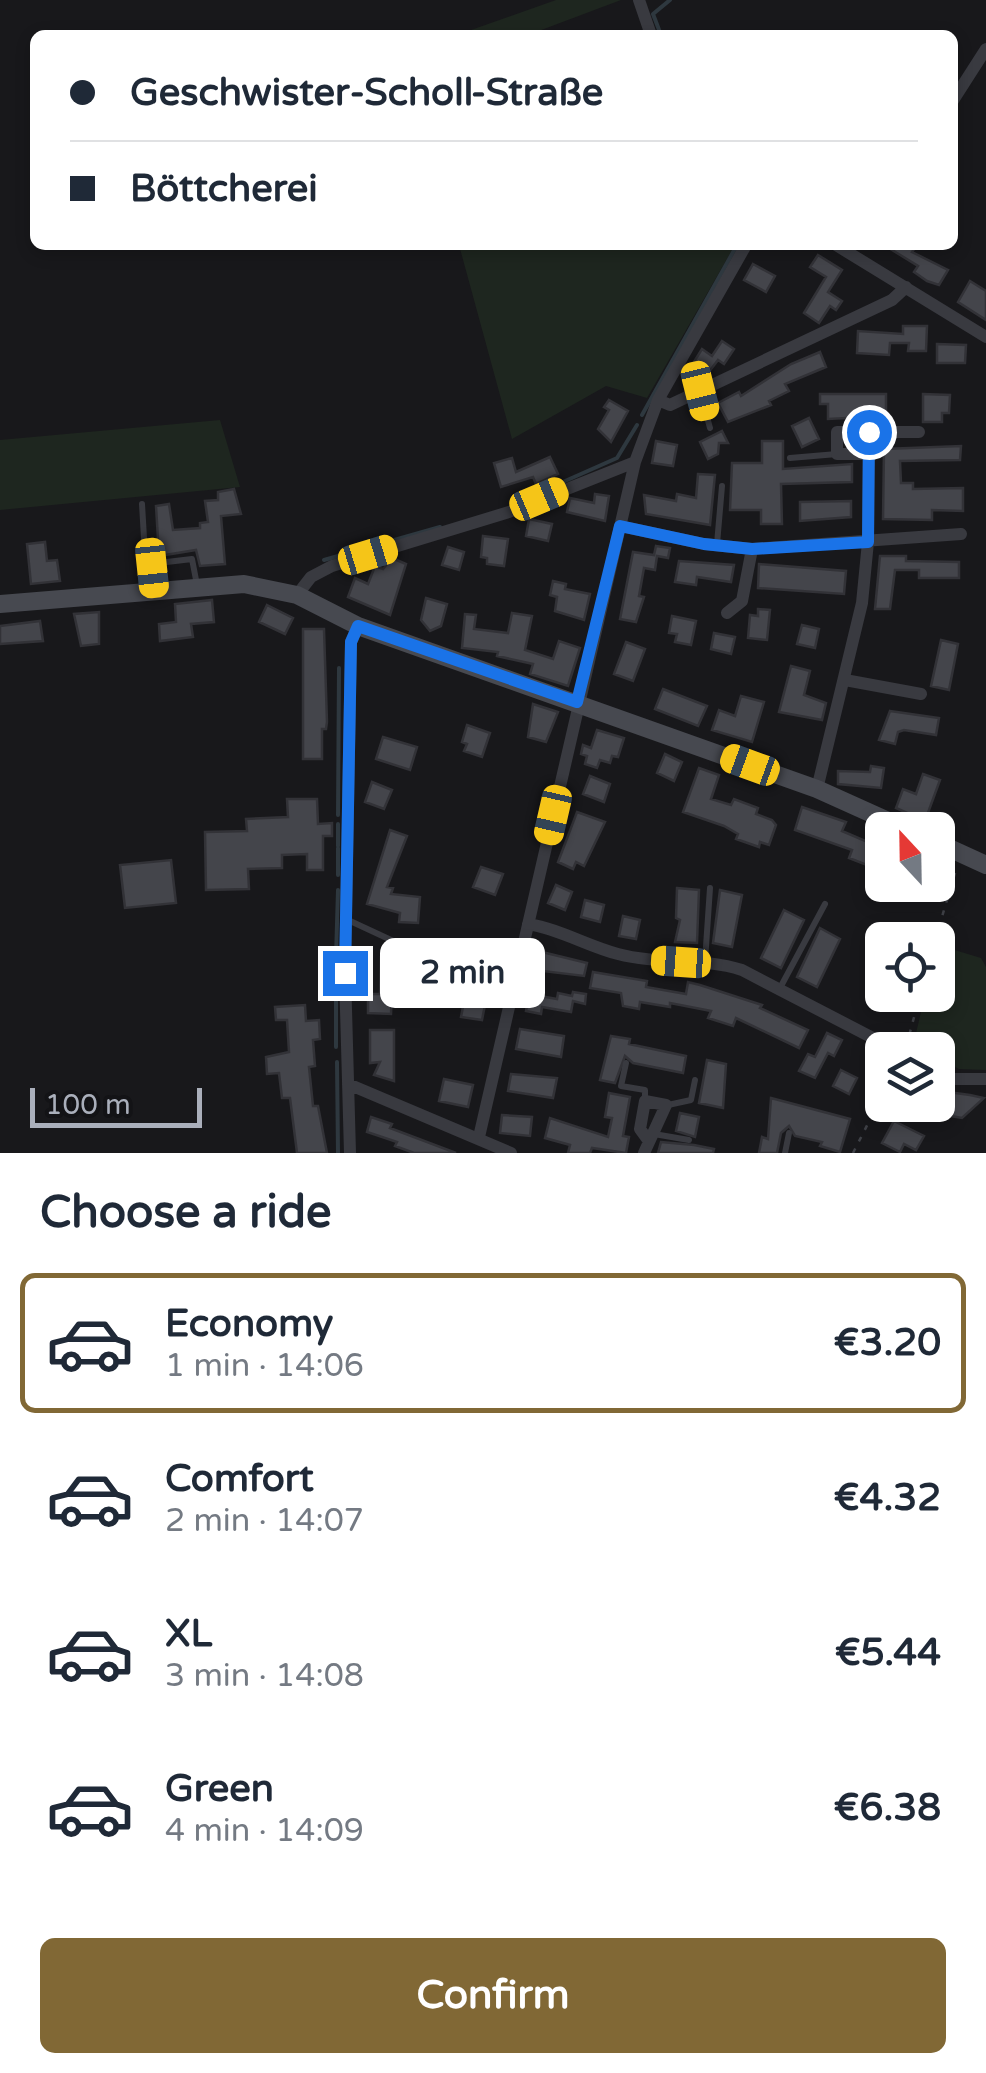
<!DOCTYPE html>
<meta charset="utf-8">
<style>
body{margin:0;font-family:"Varela Round",sans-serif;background:#f6f6f7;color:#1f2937;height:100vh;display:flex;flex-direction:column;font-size:38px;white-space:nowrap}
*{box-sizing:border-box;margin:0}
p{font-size:32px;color:#747a83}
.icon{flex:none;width:55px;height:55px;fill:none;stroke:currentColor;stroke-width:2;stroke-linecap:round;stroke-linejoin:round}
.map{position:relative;height:1153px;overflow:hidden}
.details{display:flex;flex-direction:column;background:#fff;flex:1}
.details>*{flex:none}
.top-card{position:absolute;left:30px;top:30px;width:928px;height:220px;border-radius:15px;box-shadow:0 5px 15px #0003;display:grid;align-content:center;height:220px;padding:0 40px;background:#fff}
.needle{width:65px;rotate:338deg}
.controls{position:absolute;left:865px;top:812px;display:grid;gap:20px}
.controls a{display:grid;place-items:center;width:90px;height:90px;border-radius:15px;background:#fff;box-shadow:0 5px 15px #0003;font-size:50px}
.scale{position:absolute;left:30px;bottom:25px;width:172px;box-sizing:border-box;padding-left:10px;border:5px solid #aaafbb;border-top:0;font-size:28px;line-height:35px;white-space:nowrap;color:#aaafbb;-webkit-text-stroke:8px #131316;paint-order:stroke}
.end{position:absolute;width:45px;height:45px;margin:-22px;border:12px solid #1a73e8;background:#fff;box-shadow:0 0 0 5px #fff}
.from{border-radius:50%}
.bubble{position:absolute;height:70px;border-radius:15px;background:#fff;box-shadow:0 5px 15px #0003;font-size:32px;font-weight:700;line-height:70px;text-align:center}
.car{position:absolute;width:30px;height:60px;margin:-30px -15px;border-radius:12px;box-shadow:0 0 8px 2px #0007;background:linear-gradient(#f5c518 24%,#345 0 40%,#f5c518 0 76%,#345 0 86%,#f5c518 0)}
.top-card b{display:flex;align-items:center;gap:35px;height:95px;font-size:38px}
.top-card b+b{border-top:2px solid #e0e1e3}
.top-card i{width:25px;height:25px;background:#1f2937}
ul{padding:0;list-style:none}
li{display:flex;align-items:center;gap:30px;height:140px;margin:0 20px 15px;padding:0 20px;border:5px solid transparent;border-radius:15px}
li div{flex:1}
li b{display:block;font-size:38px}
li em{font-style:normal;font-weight:700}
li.selected{border-color:#816835}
li>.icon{width:90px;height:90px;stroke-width:1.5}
h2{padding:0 40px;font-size:45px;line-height:120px}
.primary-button{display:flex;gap:20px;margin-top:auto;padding:20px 40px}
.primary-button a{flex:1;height:115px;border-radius:15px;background:#816835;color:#fff;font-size:40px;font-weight:700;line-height:115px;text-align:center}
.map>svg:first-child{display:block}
</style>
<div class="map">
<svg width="986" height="1153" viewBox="0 0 986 1153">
<rect width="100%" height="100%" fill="#18181b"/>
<!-- green -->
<path fill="#1e261f" d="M556 0H621L528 35H457Z
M459 245H735L647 398 606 386 512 439Z
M220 420 240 487 0 510V440Z
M938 945 981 958 986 967V1070L959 1069 938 1058V1050L913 1046 925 995H938Z"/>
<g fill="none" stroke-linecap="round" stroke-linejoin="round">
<!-- stream -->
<path stroke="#2e383f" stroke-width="4" d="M661 35 653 14 670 0
M642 415 737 245
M529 497 617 458 637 425
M324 560 440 527
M338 815 339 668
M338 846V824
M338 848V875
M336 957 338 890
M336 969V1047
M337 1062 338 1153"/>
</g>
<!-- building -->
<path fill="#44454b" stroke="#323237" stroke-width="2.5" d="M884 245H917L912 252 948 270 939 285 927 281 914 272 918 266Z
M818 255 842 270 828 292 842 301 836 310 830 306 819 323 804 313 826 277 810 267Z
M753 264 775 276 766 292 744 280Z
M970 281 986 291V320L958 302Z
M903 326H927L926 351H908L909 343H890L889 355 857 353 858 331 903 334Z
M722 341 734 349 724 364 718 360 705 377 690 368 702 349 712 356Z
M937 344 966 345 965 363H937Z
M820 352 826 367 785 384 789 391 769 401 771 405 728 422 718 403 739 392 741 396 791 364Z
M820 394H886V416L828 419V404H820Z
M923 394 950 395 949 413H942V422H923Z
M609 400 628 411 611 442 598 429 609 410 604 407Z
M809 418 819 439 802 447 792 426Z
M722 431 728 443H719L718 454 708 459 700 442Z
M656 441 677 445 673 466 652 463Z
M762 441H783V469L852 464V482L781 484 782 524H761V510H730L732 463H762Z
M961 446 960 460 900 461 901 483H913V489L963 488V511L932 510V520L883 519 884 449Z
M550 457 558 474 536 484 533 477 501 487 494 463 512 458 516 472Z
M698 474 715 475 710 525 646 514 644 495 676 501 677 494 696 498Z
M234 489 241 514 221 516 225 564 200 566 196 550 159 556 156 506 169 504 173 530 200 528V523L208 522 205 501 218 500V492Z
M595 494 609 496 605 521 567 512 570 498 594 503Z
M851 501V517L800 521V502Z
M529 519 552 524 548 541 526 536Z
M483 536 508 539 504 566 487 564V558L481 557Z
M45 542 47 561 57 560 60 581 31 584 27 544Z
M656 546 670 548 668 558 657 556 655 570 644 568 639 596 644 597 636 622 620 619 633 552 654 555Z
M448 547 464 552 459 570 442 565Z
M880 556H906V561L959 562V578H919V570H895L890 609H875Z
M392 558 406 564 390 615 348 597 355 578 368 584 375 566 383 569Z
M679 561 734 565 731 582 697 577 696 585 675 582Z
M759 564 846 571 844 594 758 588Z
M553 581 566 584 565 589 590 594 584 620 555 611 557 597 550 595Z
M426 598 447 604 441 626 430 631 421 620Z
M212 600 214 622 191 624 193 637 160 641 159 624 176 622 175 604Z
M267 605 293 618 285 634 259 622Z
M758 609 770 610 767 640 748 638 750 615 758 616Z
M99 612V644L81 646 74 614Z
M512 613 532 616 525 650 553 659 559 641 580 648 568 686 530 674 533 664 497 656 498 652 462 648 465 614 476 615 474 629 508 633Z
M672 616 696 621 691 645 675 642 677 634 669 633Z
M40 621 43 641 0 644V626Z
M802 625 819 629 815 648 797 644Z
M303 629H324L327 722 326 729H322V759H303Z
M714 633 735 637 731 654 711 649Z
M941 640 958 644 949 690 931 686Z
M626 642 645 649 633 681 614 674Z
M791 666 810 671 804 695 826 703 822 720 779 712Z
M663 689 707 706 698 726 655 709Z
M741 696 764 702 752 742 712 730 719 710 735 716Z
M533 704 558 712 546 742 528 737Z
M890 711 939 718 936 735 904 730 898 732 895 744 879 740Z
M467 725 490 733 482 757 464 751 467 744 462 742Z
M597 730 624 738 618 757 612 756 610 763 600 760 597 768 585 764 587 756 581 754 583 745 591 748Z
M383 737 417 747 410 770 376 759Z
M665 754 682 762 674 781 657 773Z
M871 766 884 768 881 788 838 784V771L870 772Z
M699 768 719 775 711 799 731 805 734 799 758 808 756 814 772 820 776 825 769 845 760 842 759 847 736 839 738 834 724 826 683 812Z
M923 774 940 780 925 821 896 808 903 789 916 794Z
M590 776 610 784 604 802 583 794Z
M372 782 392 790 384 809 365 802Z
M287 799H317L318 824 332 823V836H323V870H307V854L282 855V868L248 869 249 889 206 890 205 832 247 831 246 819 288 817Z
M802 807 846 822 842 831 882 848V871L849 858 852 850 795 830Z
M577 812 605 822 584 866 576 862 573 869 558 862Z
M390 830 407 836 387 887 393 888 391 894 420 897 418 923 399 922 400 913 367 904Z
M171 860 176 903 125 908 120 865Z
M481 867 503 874 495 895 473 887Z
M556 885 572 892 565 910 548 903Z
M677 888 699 890 697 943 675 942 680 920 676 918Z
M720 890 742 895 732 947 713 943Z
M585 900 604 905 600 922 581 917Z
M784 910 804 920 781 968 761 958Z
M623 916 640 920 636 939 619 936Z
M820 928 840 939 817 987 797 977Z
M538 951 587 963 584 976 534 970Z
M381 957H401L400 995 392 994 391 1014 368 1013V994H380Z
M593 972 647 981 646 987 686 994 688 982 700 985 762 1005 760 1008 808 1030 799 1048 736 1018 733 1026 708 1018 711 1011 670 1003V1007L640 1002 639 1009 623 1006 621 993 590 988Z
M573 992 586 994 585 1004 573 1001 571 1012 542 1007 541 1014 526 1011 529 994 557 999 558 993 572 996Z
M465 996 486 1000 482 1020 461 1017Z
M305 1005 306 1021 319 1020 320 1039 313 1040 315 1066 309 1067 313 1106H318L327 1153H297L290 1098H282L279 1073 267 1074 266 1057 289 1052 287 1020H276L275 1007Z
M520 1029 564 1036 561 1057 516 1049Z
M370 1030H394V1081L374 1075 380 1062 370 1063Z
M827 1033 842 1040 834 1056 828 1053 815 1078 799 1071 808 1054 815 1057Z
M611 1036 630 1039 629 1044 686 1056 683 1073 633 1063 625 1056 615 1083 600 1080Z
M707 1060 726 1064 723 1108 699 1103Z
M841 1070 857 1078 849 1094 833 1086Z
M511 1074 557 1078 553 1098 508 1091Z
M444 1079 473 1085 468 1107 439 1101Z
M948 1092 970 1095 984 1098 962 1118 951 1116 946 1109Z
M609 1093 630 1097 623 1136 629 1137 626 1153 592 1148 590 1153H568L570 1145 545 1138 550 1118 608 1137 612 1118 605 1117Z
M771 1098 850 1119 840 1152 820 1146 822 1142 795 1136 789 1126 781 1133 777 1153H759L762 1137 768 1139Z
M680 1113 699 1117 695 1137 676 1131Z
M502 1115 532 1117 530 1136 500 1133Z
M371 1117 392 1124 390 1128 456 1153H414L395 1146 397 1142 367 1132Z
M894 1121 924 1136 916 1150 904 1144 900 1152 882 1143Z
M661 1142 694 1145 714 1149 713 1153H658Z"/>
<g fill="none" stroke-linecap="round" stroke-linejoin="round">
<!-- path -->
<path stroke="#3f4147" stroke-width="2.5" stroke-dasharray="5 8" stroke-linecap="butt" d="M935 940 956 870
M906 1047 920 995
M853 1153 882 1096"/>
<!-- service -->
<path stroke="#393a40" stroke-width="6" d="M700 391 710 428
M790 458 837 454
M142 504 145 555 152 568 155 588
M717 544 722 486
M150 564 192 559 197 585
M348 920 404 946
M705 961 710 888
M780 988 825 904
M626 1063 621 1086 645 1090V1101
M668 1105 691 1100 695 1080
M654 1134 689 1140
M785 1153 789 1133"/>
<!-- minor -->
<path stroke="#393a40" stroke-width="12" d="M639 0 651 35
M952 102 986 49
M836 245 986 337
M658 400 670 405 892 300 906 287
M869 454H837V432H919
M620 526 704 544 752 549 961 534
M297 595 311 577 332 566 509 512 635 462
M727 613 742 601 752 549
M845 680 921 694
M817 789 862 603 868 542 869 432
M528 924C560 929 587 946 618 954 659 965 702 957 742 970L896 1050
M938 1072 954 1079H986
M348 1084 511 1153
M479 1137 635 462 658 400 746 245
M350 1153 345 973 351 642 358 626
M644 1153 666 1105 645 1101 640 1129 648 1140"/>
<!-- secondary -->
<path stroke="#474950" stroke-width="18" d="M0 604 244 584 297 595 358 626 817 789 908 830
M938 843 986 865"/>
</g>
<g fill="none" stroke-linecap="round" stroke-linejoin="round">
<!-- route -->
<path stroke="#1a73e8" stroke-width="12" d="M345 973 351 642 358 626 577 702 620 526 704 544 752 549 868 542 869 432"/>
</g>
</svg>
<div class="controls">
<a><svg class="needle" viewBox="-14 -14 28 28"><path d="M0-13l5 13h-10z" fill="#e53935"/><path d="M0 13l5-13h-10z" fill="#747a83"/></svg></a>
<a><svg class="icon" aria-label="locate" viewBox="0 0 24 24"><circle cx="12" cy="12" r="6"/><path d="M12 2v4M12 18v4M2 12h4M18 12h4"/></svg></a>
<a><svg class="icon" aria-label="layers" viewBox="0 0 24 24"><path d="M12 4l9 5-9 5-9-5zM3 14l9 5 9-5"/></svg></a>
</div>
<div class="scale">100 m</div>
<i class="end from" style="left:869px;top:432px"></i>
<i class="end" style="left:345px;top:973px"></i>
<div class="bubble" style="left:380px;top:938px;width:165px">2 min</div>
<i class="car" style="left:700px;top:391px;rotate:166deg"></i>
<i class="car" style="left:539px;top:499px;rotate:67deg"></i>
<i class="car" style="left:368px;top:555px;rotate:73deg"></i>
<i class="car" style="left:152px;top:568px;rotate:174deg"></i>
<i class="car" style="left:750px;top:765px;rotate:290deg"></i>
<i class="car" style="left:553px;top:815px;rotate:193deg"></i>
<i class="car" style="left:681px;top:962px;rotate:274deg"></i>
<div class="top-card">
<b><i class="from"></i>Geschwister-Scholl-Straße</b>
<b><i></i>Böttcherei</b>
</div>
</div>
<section class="details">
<h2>Choose a ride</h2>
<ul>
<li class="selected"><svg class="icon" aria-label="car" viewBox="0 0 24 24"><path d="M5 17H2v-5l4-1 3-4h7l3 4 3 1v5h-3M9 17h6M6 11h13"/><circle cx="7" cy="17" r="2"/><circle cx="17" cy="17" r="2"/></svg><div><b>Economy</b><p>1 min · 14:06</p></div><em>€3.20</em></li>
<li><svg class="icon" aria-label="car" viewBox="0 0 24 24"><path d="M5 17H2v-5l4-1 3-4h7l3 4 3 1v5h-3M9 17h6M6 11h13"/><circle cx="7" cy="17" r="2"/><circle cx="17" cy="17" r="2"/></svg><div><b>Comfort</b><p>2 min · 14:07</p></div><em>€4.32</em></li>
<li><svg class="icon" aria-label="car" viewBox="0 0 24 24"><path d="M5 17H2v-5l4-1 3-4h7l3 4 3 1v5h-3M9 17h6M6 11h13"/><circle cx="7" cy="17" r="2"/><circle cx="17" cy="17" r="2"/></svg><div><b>XL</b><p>3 min · 14:08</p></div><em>€5.44</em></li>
<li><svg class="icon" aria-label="car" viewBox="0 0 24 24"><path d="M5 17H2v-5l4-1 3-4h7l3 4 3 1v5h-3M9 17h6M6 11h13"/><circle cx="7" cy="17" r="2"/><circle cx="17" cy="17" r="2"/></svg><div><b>Green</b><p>4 min · 14:09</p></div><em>€6.38</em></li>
</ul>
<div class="primary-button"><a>Confirm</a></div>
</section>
